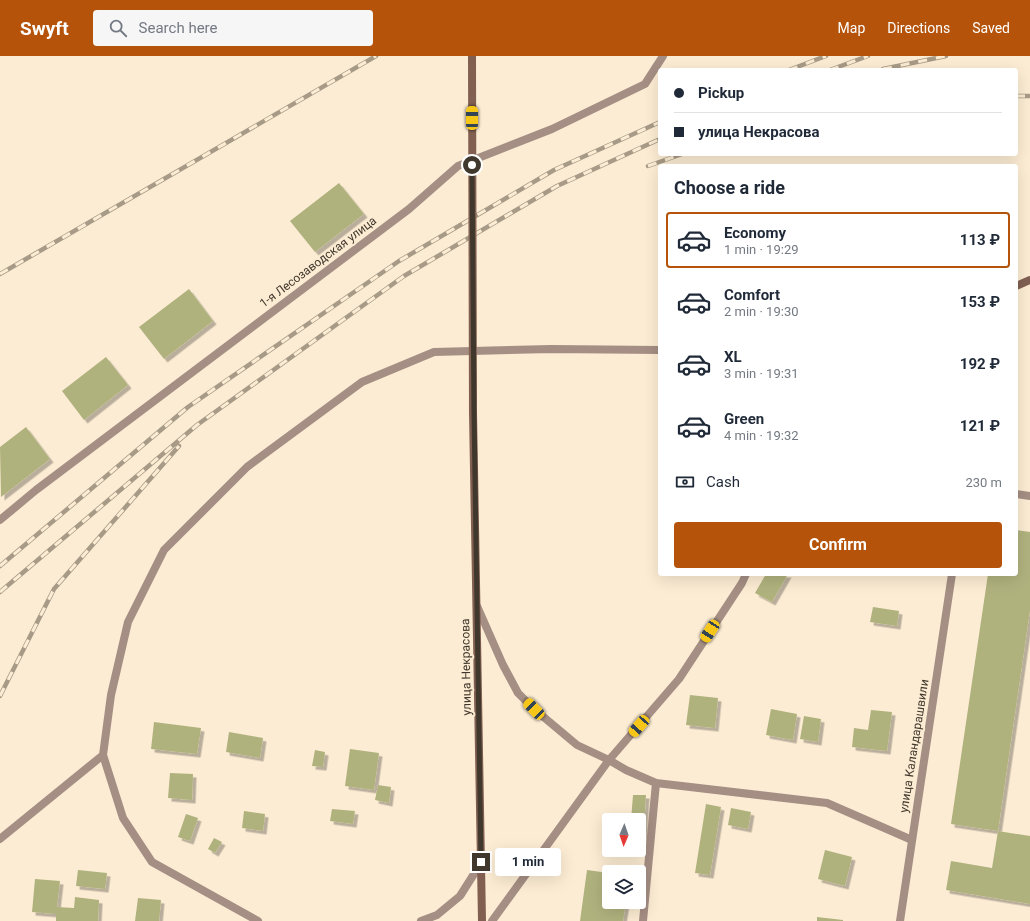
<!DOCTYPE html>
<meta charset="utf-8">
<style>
body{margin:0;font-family:Roboto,sans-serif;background:#f6f6f7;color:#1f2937;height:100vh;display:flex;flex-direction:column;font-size:15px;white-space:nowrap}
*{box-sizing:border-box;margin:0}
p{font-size:13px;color:#747a83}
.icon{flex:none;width:22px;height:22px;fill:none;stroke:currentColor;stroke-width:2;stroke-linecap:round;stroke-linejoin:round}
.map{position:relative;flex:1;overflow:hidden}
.drawer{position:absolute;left:658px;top:108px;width:360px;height:412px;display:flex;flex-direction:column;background:#fff;border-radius:4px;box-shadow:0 4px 16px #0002}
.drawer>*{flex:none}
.hud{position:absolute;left:658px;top:12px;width:360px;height:88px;border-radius:4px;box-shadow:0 4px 16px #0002;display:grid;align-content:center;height:88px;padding:0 16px;background:#fff}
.needle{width:26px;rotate:182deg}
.controls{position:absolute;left:602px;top:757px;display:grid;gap:8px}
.controls a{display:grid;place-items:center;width:44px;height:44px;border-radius:4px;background:#fff;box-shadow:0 4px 16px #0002;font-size:20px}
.end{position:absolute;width:18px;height:18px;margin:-9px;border:5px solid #40382c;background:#fff;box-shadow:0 0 0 2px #fff}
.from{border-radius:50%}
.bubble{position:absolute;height:28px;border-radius:4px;background:#fff;box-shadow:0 4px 16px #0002;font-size:13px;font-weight:700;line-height:28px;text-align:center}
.car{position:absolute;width:12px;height:24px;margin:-12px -6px;border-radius:5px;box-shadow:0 0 3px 1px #0007;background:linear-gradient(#f5c518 24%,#345 0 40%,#f5c518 0 76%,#345 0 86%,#f5c518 0)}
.hud b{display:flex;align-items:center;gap:14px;height:38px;font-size:15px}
.hud b+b{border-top:1px solid #e0e1e3}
.hud i{width:10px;height:10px;background:#1f2937}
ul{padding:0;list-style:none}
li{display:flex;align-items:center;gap:12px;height:56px;margin:0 8px 6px;padding:0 8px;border:2px solid transparent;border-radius:4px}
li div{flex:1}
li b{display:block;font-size:15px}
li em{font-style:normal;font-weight:700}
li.current{border-color:#b45309}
li>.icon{width:36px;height:36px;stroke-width:1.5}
h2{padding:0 16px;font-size:18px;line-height:48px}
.pay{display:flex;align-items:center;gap:10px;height:44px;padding:0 16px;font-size:15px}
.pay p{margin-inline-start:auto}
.primary-button{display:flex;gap:8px;margin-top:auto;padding:8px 16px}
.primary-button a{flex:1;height:46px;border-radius:4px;background:#b45309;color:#fff;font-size:16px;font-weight:700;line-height:46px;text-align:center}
header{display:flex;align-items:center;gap:24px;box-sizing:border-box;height:56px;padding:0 20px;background:#b45309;color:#fff}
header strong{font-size:19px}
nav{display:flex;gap:22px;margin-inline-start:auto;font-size:14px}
.search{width:280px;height:36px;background:#f6f6f7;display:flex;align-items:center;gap:10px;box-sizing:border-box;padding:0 14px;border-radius:4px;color:#747a83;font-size:15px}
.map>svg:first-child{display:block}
</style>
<header>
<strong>Swyft</strong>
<div class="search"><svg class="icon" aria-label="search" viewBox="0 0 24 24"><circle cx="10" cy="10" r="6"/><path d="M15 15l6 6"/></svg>Search here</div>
<nav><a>Map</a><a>Directions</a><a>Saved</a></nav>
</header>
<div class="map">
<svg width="1030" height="865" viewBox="0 0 1030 865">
<defs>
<filter id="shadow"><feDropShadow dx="3.5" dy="3.5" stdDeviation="0" flood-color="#0004"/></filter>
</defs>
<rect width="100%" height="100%" fill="#fcecd3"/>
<!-- building -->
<path fill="#b0b27e" filter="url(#shadow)" d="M339 127 364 158 315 196 290 165Z
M189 233 213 265 164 303 139 271Z
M106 301 128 329 84 364 62 335Z
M26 371 50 403 1 441 0 391Z
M1016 474 1030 476V554L998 775 951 768 988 518H1016Z
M766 518H788L772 546 755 537Z
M873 551 899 555 897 570 870 566Z
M690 639 718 642 715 672 686 669Z
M771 653 797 658 793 684 766 679Z
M871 654 892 656 887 695 852 691 854 672 868 674Z
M804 660 821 663 818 686 800 683Z
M154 666 201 672 197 698 151 693Z
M229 676 263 682 260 702 226 696Z
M350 693 379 697 374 734 345 730Z
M315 694 325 696 323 711 312 710Z
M170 717 193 718 192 744 168 742Z
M378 729 391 731 389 747 375 744Z
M633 739H646L643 786H639V764H631Z
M706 748 721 751 710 819 695 817Z
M731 752 751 756 748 773 728 769Z
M332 753 355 755 353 768 330 765Z
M244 755 265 758 263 775 242 772Z
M186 758 198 762 190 785 178 781Z
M998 775 1030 780V848L946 834 951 805 992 812Z
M214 782 222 786 215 797 208 793Z
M825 794 852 801 845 830 818 823Z
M78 814 107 817 105 833 76 830Z
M587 814 609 817V846H626L623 865H580Z
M35 823 60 825 57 851 74 852 75 841 99 844 98 865H56V858L32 856Z
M138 842 161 844 159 865H135Z
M817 861 843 864V865H817Z"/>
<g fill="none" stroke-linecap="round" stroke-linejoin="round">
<!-- lane -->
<path stroke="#a58e84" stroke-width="8" d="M609 704 626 714 656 727
M643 865 656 727 827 747 912 784"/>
<!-- street -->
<path stroke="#a58e84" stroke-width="8" d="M1016 438 1030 440
M0 464 36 434 409 153 458 110 552 73 645 28 663 0
M477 550 503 609 518 637 534 653 577 689 609 704
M0 783 103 699
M258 865 152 806 123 762 103 699 111 639 128 566 164 494 247 411 362 326 434 296 551 293 660 294
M421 865 437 859 460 840 481 807
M492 865 609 704 679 623 742 527 746 518
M900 865 952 518"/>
<!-- secondary -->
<path stroke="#816052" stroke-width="8" d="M1016 230 1030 224
M473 357 482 865"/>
<!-- rail casing -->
<g stroke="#a79b87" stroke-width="4.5">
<path id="rail" d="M883 13 946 0
M789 14 826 0
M830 14 868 0
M1016 40H1030
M648 110 682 98
M0 218 376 0
M0 510 188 351 399 205 554 114 660 66
M0 536 197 369 404 220 557 130 660 83
M0 640 54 533 179 390"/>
</g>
<!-- rail -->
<use href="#rail" stroke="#fcecd3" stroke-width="3" stroke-dasharray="9" stroke-linecap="butt"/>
<!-- secondary-bridge -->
<path stroke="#816052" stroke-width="8" d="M472 0 473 357"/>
</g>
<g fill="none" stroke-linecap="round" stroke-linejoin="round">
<!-- route -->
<path stroke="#40382c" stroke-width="5" d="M472 109 474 357 481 806"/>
</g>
<g text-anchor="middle" stroke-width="4" stroke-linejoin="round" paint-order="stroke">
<!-- street labels -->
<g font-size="12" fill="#40382c" stroke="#fcecd3">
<text transform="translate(318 206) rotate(-37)" y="4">1-я Лесозаводская улица</text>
<text transform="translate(466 611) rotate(-91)" y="4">улица Некрасова</text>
<text transform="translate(914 690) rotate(-81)" y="4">улица Каландарашвили</text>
</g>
</g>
</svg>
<div class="controls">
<a><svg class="needle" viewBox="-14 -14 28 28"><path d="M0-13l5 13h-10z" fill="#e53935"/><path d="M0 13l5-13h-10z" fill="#747a83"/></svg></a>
<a><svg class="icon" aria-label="layers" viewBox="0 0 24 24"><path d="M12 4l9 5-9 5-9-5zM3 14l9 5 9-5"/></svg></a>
</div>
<i class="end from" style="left:472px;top:109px"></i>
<i class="end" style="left:481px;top:806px"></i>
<div class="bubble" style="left:495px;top:792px;width:66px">1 min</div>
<i class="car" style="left:472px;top:62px;rotate:0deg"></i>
<i class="car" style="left:710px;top:575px;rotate:213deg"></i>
<i class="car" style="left:534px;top:653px;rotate:315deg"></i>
<i class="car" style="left:639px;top:670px;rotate:221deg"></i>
<div class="hud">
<b><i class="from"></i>Pickup</b>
<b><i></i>улица Некрасова</b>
</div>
<section class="drawer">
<h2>Choose a ride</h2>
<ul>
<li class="current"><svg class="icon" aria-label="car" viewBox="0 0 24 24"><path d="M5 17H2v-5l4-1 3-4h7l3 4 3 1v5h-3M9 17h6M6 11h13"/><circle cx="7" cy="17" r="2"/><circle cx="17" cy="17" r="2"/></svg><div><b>Economy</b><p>1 min · 19:29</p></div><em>113 ₽</em></li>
<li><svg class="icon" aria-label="car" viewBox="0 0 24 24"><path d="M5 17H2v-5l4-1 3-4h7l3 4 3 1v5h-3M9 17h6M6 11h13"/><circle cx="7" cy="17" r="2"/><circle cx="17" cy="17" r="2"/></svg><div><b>Comfort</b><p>2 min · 19:30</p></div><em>153 ₽</em></li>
<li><svg class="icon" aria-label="car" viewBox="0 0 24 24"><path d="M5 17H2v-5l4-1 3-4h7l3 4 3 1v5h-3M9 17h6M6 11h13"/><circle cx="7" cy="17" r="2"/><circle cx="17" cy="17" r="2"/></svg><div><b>XL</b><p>3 min · 19:31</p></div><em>192 ₽</em></li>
<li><svg class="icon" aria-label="car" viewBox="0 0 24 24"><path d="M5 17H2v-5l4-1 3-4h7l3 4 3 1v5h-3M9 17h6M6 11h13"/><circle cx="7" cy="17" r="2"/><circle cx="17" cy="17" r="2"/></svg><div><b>Green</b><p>4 min · 19:32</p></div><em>121 ₽</em></li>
</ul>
<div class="pay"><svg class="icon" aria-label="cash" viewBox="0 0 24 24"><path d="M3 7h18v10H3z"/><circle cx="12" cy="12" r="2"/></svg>Cash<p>230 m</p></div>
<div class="primary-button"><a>Confirm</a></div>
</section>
</div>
